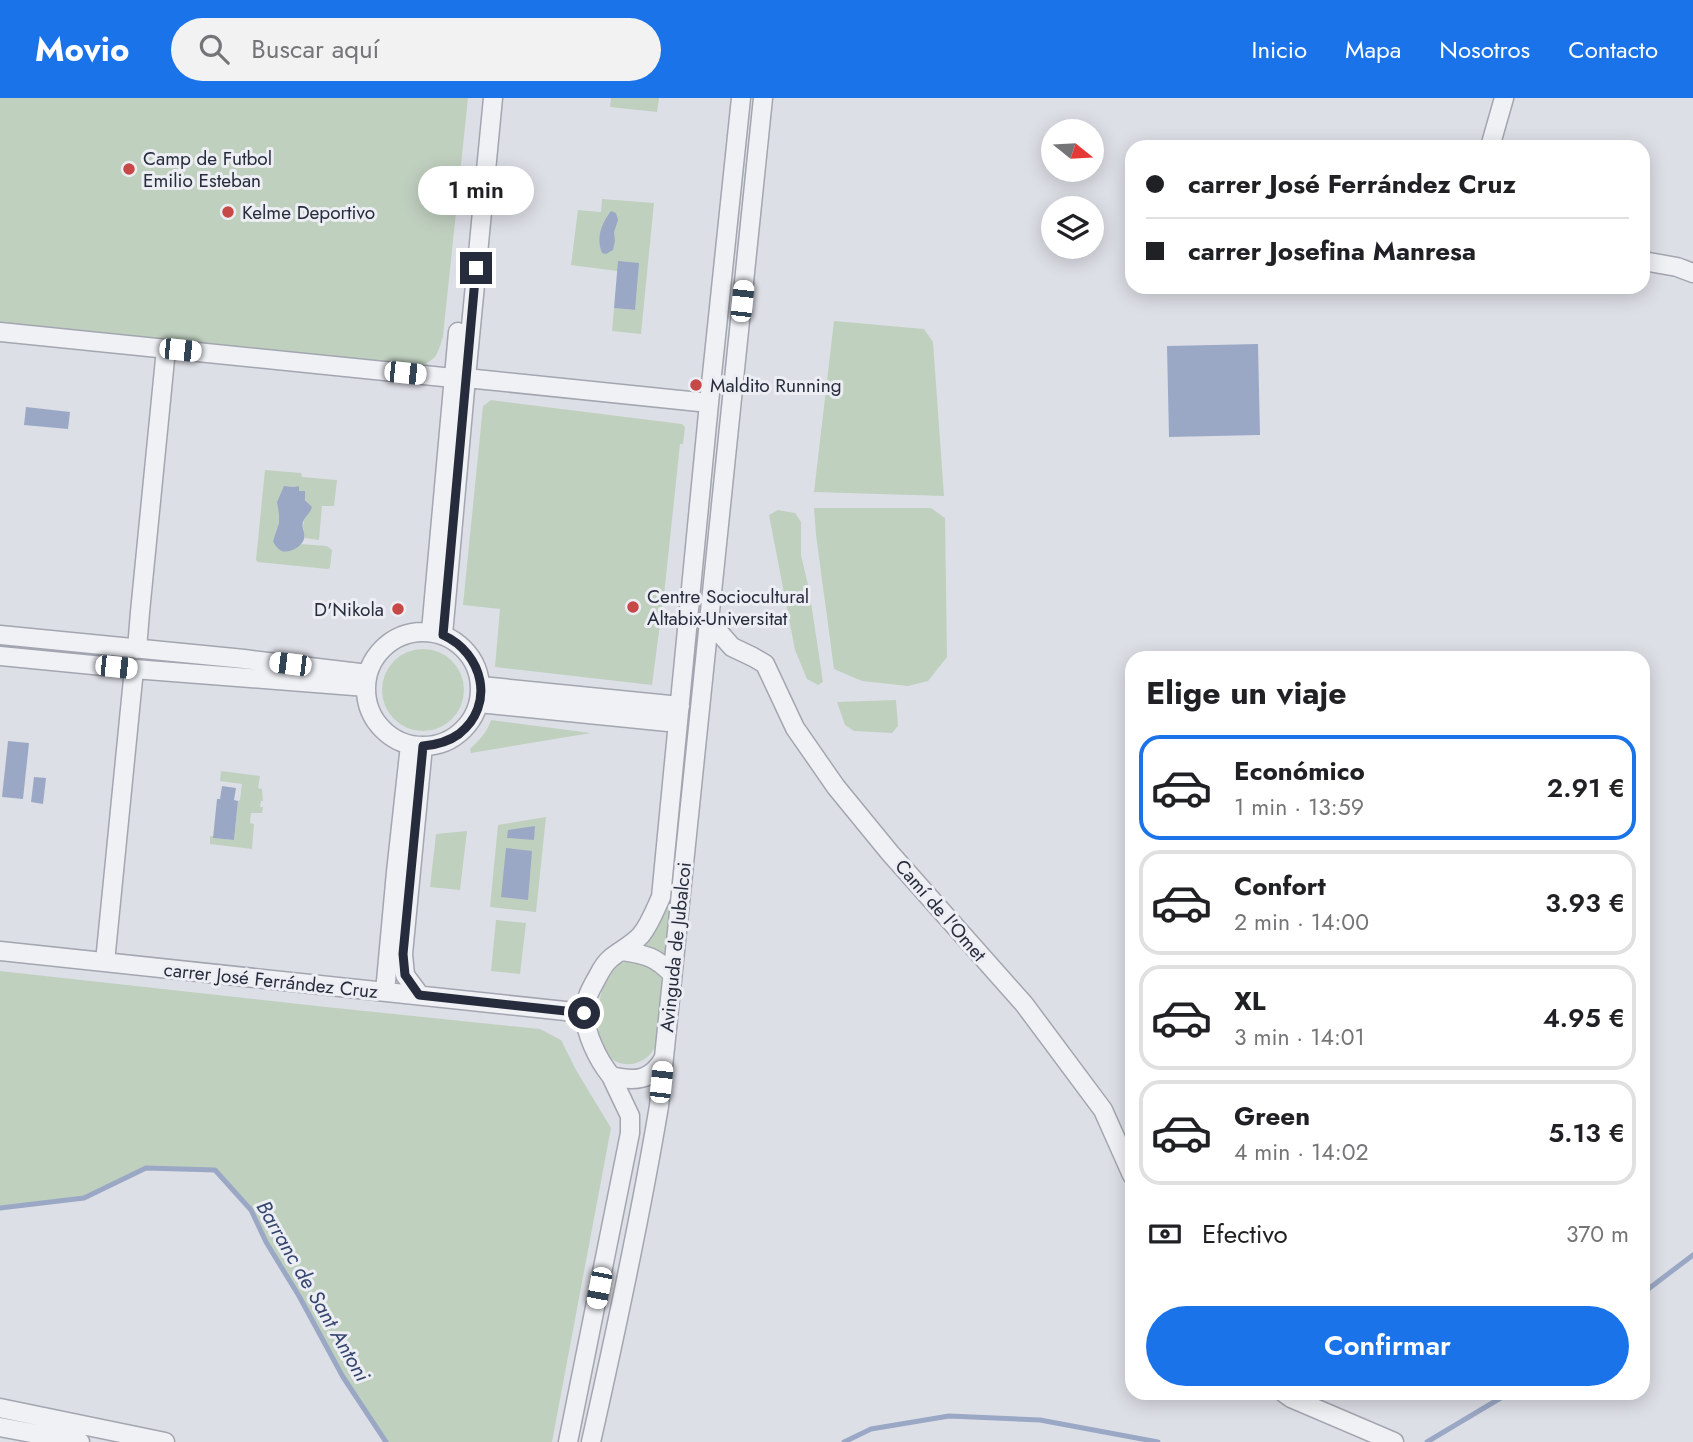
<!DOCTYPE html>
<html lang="es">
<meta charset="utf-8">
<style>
body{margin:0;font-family:Jost,sans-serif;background:#f2f2f2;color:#202124;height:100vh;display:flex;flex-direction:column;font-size:26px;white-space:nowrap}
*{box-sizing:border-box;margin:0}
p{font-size:23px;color:#757577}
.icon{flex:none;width:38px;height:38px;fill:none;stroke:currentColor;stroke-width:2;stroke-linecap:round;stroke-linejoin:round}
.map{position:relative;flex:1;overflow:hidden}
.sheet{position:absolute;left:1125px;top:553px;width:525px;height:749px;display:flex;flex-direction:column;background:#fff;border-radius:21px;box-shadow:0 4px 18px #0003}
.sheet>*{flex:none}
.hud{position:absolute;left:1125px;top:42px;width:525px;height:154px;border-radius:21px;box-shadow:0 4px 18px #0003;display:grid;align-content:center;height:154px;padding:0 21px;background:#fff}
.needle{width:46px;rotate:108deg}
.fabs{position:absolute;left:1041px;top:21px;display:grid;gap:14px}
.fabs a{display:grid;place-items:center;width:63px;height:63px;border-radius:50%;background:#fff;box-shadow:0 4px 18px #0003;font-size:35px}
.end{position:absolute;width:32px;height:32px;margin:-16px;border:9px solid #272c3c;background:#fff;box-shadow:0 0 0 4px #fff}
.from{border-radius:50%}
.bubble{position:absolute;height:49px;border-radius:24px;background:#fff;box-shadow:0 4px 18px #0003;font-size:23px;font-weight:600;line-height:49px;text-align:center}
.car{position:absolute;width:21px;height:42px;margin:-21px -10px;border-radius:9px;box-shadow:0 0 5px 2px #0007;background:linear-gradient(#fff 24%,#345 0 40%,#fff 0 76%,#345 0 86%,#fff 0)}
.hud b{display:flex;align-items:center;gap:24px;height:66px;font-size:26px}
.hud b+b{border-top:2px solid #e0e0e0}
.hud i{width:18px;height:18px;background:#202124}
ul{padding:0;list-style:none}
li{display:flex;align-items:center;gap:21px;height:105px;margin:0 14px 10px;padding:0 7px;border:4px solid #e0e0e0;border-radius:21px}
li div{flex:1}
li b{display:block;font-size:26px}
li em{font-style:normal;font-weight:600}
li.active{border-color:#1a73e8}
li>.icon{width:63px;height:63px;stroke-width:1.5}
h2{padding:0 21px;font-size:32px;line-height:84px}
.pay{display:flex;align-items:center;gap:18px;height:77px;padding:0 21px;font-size:26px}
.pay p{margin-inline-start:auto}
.button{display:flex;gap:14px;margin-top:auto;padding:14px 21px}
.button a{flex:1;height:80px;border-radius:42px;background:#1a73e8;color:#fff;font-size:28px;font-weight:600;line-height:80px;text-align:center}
header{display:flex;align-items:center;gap:42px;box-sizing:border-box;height:98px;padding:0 35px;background:#1a73e8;color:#fff}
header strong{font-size:33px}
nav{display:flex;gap:38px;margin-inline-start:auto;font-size:24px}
.search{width:490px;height:63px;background:#f2f2f2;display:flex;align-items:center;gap:18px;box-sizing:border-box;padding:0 24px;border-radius:38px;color:#757577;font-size:26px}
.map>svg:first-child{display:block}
</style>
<header>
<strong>Movio</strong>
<div class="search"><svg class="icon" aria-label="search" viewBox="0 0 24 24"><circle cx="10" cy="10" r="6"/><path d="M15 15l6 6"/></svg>Buscar aquí</div>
<nav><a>Inicio</a><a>Mapa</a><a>Nosotros</a><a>Contacto</a></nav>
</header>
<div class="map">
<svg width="1693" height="1344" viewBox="0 0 1693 1344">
<rect width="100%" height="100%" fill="#dddfe6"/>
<!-- green -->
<path fill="#c0d0bf" d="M0 0H468L443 238C437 258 437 263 415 269L0 228Z
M611 0H659L657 14 610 9Z
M602 101 654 105 641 236 612 233 614 210 635 212 617 173 571 167 578 112 601 114Z
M834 223 924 231 933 244 944 398 814 394Z
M491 302 682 326 685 329 683 346H680L665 488 652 587 495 569 500 511 463 507 483 308Z
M265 372 301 375 302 379 337 382 334 408H322L319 442 305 440 303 428 308 405 299 393 289 388C272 402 282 408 279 426 277 431 275 437 273 443L297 449 301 446 327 448 332 452 330 470 327 471 258 464 256 462Z
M814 410H931L945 420 947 559 928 583 908 588 862 583 834 571 816 437Z
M778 412 795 415 801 424V457L809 491 823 584 818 587 807 581 795 552 769 417Z
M382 592a41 41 0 1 1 82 0a41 41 0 1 1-82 0Z
M896 602 898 628 892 635 854 633 845 627 837 604Z
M491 622 591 635 471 655 470 651C479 642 487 635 491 622Z
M682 668 684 672 665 859 639 848 647 839Z
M221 673 260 678 258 690 262 691 263 703H261L260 709H263L262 715H251L250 725 254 726 252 751 210 746V738H214V740L234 742 238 703 240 702 242 686 220 683Z
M546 719 536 814 490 809 498 727Z
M467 733 460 792 430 789 436 736Z
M496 822 526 825 520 876 491 873Z
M626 863C643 864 657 866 662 884 661 899 660 937 655 949 646 968 619 973 606 955 592 935 597 884 616 868 619 866 623 865 626 863Z
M0 873 326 909 540 931 561 942 576 972 611 1030 552 1344H386L343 1279 299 1198 266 1144 251 1112 215 1072 146 1070 84 1100 0 1110Z"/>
<!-- water -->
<path fill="#9aa8c5" d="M611 113 616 115 618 122 614 134 615 143 613 152 606 156 602 155C596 140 601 126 611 113Z
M618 163 639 165 635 212 614 210Z
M1258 246 1260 337 1169 339 1167 248Z
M26 309 70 314 68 331 24 327Z
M284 388 294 389 299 388V393H305V402L312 409C310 416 306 417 303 424 301 430 306 435 304 441 302 449 287 457 280 452 277 450 274 446 273 443L279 425V416L277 404Z
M8 643 29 645 23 701 2 699Z
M34 679 46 680 43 706 31 704Z
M222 688 236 690 234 702 238 703 234 742 213 740 217 701H220Z
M535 728 534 742 507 740 508 732Z
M506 750 532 753 528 802 501 799Z"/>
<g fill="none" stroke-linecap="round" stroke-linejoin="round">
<!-- stream -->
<path stroke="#9aa8c5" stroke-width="5" d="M0 1110 84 1100 146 1070 215 1072 251 1112 266 1144 299 1198 343 1279 386 1344
M1643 1195 1693 1157
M844 1344 871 1331 949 1318 1040 1322 1158 1344
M1427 1344 1509 1295"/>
<!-- minor casing -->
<g stroke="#a3a6b0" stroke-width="21">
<path id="minor" d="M1490 49 1504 0
M1643 163 1677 169 1693 175
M0 234 453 280
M466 280 709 305
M709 523 732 549 753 559 765 566 795 630 836 689 890 755 1024 906 1103 1012 1132 1077
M431 533 458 234
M366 591a57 57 0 1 1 114 0a57 57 0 1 1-114 0Z
M0 537 244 561 368 576
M443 537 466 280 493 0
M137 551 140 514 166 251
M0 558 134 571 366 589
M481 588 680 608
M479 605 678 625
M0 853 584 915
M623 853C647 857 656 859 672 876
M105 864 134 571
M385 894 396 774 410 647
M419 896 405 877 403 856 423 648
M664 960C651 983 635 984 611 978 598 962 584 934 585 913 585 900 592 889 598 878 601 872 605 865 611 860 621 852 632 847 641 837 650 826 655 812 661 799L709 305 741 0
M1284 1295 1291 1300 1394 1344
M0 1310 165 1344
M0 1329 80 1344
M568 1344 630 1035V1018L611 978
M591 1344C616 1233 640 1121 659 1008L763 0"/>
</g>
<!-- minor -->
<use href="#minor" stroke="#f0f1f5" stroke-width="18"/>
</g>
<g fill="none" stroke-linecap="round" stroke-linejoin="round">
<!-- route -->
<path stroke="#272c3c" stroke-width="9" d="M476 170 443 537C483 555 496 607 459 636 448 644 435 647 423 648L403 856 405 877 419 897 584 915"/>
</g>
<!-- markers -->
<g fill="#c64847" stroke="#eceef4" stroke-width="2.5">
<circle cx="129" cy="71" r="7"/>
<circle cx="228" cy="114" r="7"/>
<circle cx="696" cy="287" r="7"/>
<circle cx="633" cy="509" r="7"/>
<circle cx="398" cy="511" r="7"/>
</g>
<g text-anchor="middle" stroke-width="6" stroke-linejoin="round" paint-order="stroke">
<!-- poi labels -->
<g font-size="19" fill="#272c3c" stroke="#eceef4" text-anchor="start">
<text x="143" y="67">Camp de Futbol<tspan x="143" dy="22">Emilio Esteban</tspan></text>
<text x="242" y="121">Kelme Deportivo</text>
<text x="710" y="294">Maldito Running</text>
<text x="647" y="505">Centre Sociocultural<tspan x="647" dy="22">Altabix-Universitat</tspan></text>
<text x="384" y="518" text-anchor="end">D'Nikola</text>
</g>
<!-- street labels -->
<g font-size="19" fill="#272c3c" stroke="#eceef4">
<text transform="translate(941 812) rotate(49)" y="7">Camí de l'Omet</text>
<text transform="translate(675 849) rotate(-84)" y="7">Avinguda de Jubalcoi</text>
<text transform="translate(271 882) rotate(6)" y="7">carrer José Ferrández Cruz</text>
</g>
<!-- water labels -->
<g font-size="21" font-style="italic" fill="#34456d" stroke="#eceef4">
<text transform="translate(313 1193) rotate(60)" y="7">Barranc de Sant Antoni</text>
</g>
</g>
</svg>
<div class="fabs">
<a><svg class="needle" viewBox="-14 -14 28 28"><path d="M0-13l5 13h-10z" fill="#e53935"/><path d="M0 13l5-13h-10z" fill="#757577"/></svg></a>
<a><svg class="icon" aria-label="layers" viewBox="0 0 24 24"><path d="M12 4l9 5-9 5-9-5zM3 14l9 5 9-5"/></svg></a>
</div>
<i class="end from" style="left:584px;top:915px"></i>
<i class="end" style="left:476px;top:170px"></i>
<div class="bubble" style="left:418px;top:68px;width:116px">1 min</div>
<i class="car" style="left:742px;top:203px;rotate:6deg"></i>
<i class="car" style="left:180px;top:252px;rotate:96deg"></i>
<i class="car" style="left:405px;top:275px;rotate:96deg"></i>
<i class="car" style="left:290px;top:566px;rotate:277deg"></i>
<i class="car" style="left:116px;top:569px;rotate:96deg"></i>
<i class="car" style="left:661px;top:984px;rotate:6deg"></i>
<i class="car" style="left:599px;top:1190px;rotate:191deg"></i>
<div class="hud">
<b><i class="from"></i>carrer José Ferrández Cruz</b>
<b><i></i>carrer Josefina Manresa</b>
</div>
<section class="sheet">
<h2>Elige un viaje</h2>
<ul>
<li class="active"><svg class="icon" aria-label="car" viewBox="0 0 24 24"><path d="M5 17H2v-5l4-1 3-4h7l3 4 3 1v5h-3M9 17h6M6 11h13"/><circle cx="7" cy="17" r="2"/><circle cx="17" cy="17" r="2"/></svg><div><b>Económico</b><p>1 min · 13:59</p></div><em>2.91 €</em></li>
<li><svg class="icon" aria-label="car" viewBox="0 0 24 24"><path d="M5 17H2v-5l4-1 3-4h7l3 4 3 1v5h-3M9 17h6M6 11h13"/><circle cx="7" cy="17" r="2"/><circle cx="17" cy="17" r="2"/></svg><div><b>Confort</b><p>2 min · 14:00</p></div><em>3.93 €</em></li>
<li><svg class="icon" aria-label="car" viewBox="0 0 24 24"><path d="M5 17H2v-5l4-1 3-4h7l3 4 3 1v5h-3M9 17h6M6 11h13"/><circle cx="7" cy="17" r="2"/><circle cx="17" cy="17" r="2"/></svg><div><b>XL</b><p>3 min · 14:01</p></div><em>4.95 €</em></li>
<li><svg class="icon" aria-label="car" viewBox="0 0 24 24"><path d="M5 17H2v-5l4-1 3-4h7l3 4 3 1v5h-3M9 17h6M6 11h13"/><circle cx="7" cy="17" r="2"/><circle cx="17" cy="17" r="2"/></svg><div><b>Green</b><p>4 min · 14:02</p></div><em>5.13 €</em></li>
</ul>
<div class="pay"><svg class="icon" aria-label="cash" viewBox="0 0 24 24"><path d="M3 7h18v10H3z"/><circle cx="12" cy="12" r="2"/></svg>Efectivo<p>370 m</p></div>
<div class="button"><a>Confirmar</a></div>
</section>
</div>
